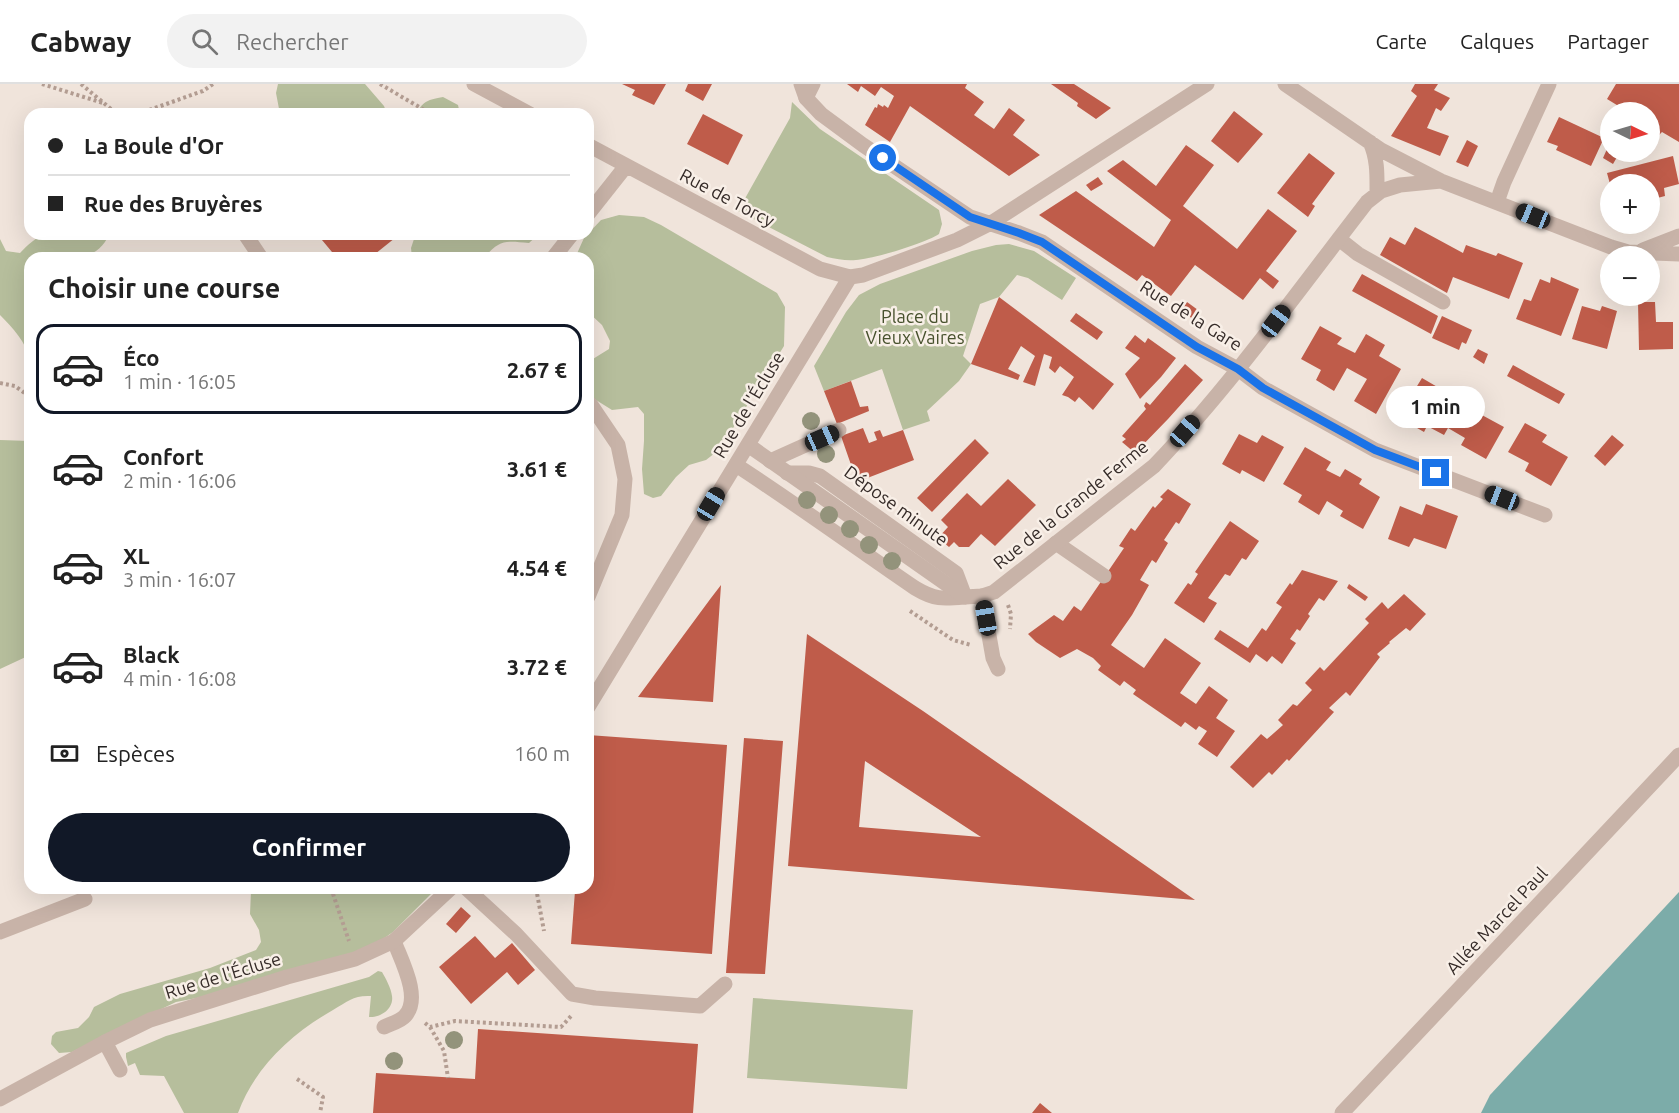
<!DOCTYPE html>
<html lang="fr">
<meta charset="utf-8">
<style>
body{margin:0;font-family:Ubuntu,sans-serif;background:#f2f2f2;color:#222;height:100vh;display:flex;flex-direction:column;font-size:22px;white-space:nowrap}
*{box-sizing:border-box;margin:0}
p{font-size:20px;color:#767676}
.icon{flex:none;width:33px;height:33px;fill:none;stroke:currentColor;stroke-width:2;stroke-linecap:round;stroke-linejoin:round}
.map{position:relative;flex:1;overflow:hidden}
.sheet{position:absolute;left:24px;top:168px;width:570px;height:642px;display:flex;flex-direction:column;background:#fff;border-radius:18px;box-shadow:0 6px 24px #0002}
.sheet>*{flex:none}
.guide{position:absolute;left:24px;top:24px;width:570px;height:132px;border-radius:18px;box-shadow:0 6px 24px #0002;display:grid;align-content:center;height:132px;padding:0 24px;background:#fff}
.needle{width:39px;rotate:95deg}
.controls{position:absolute;left:1600px;top:18px;display:grid;gap:12px}
.controls a{display:grid;place-items:center;width:60px;height:60px;border-radius:50%;background:#fff;box-shadow:0 6px 24px #0002;font-size:30px}
.end{position:absolute;width:27px;height:27px;margin:-14px;border:8px solid #1a73e8;background:#fff;box-shadow:0 0 0 3px #fff}
.from{border-radius:50%}
.bubble{position:absolute;height:42px;border-radius:21px;background:#fff;box-shadow:0 6px 24px #0002;font-size:20px;font-weight:700;line-height:42px;text-align:center}
.car{position:absolute;width:18px;height:36px;margin:-18px -9px;border-radius:8px;box-shadow:0 0 4px 2px #0007;background:linear-gradient(#222 24%,#8ab4d8 0 40%,#222 0 76%,#8ab4d8 0 86%,#222 0)}
.guide b{display:flex;align-items:center;gap:21px;height:57px;font-size:22px}
.guide b+b{border-top:2px solid #e0e0e0}
.guide i{width:15px;height:15px;background:#222}
ul{padding:0;list-style:none}
li{display:flex;align-items:center;gap:18px;height:90px;margin:0 12px 9px;padding:0 12px;border:3px solid transparent;border-radius:18px}
li div{flex:1}
li b{display:block;font-size:22px}
li em{font-style:normal;font-weight:700}
li.on{border-color:#111827}
li>.icon{width:54px;height:54px;stroke-width:1.5}
h2{padding:0 24px;font-size:27px;line-height:72px}
.pay{display:flex;align-items:center;gap:15px;height:66px;padding:0 24px;font-size:22px}
.pay p{margin-inline-start:auto}
.cta{display:flex;gap:12px;margin-top:auto;padding:12px 24px}
.cta a{flex:1;height:69px;border-radius:36px;background:#111827;color:#fff;font-size:24px;font-weight:700;line-height:69px;text-align:center}
header{display:flex;align-items:center;gap:36px;box-sizing:border-box;height:84px;padding:0 30px;background:#fff;border-bottom:2px solid #e0e0e0}
header strong{font-size:28px}
nav{display:flex;gap:33px;margin-inline-start:auto;font-size:21px}
.search{width:420px;height:54px;background:#f2f2f2;display:flex;align-items:center;gap:15px;box-sizing:border-box;padding:0 21px;border-radius:33px;color:#767676;font-size:22px}
.map>svg:first-child{display:block}
</style>
<header>
<strong>Cabway</strong>
<div class="search"><svg class="icon" aria-label="search" viewBox="0 0 24 24"><circle cx="10" cy="10" r="6"/><path d="M15 15l6 6"/></svg>Rechercher</div>
<nav><a>Carte</a><a>Calques</a><a>Partager</a></nav>
</header>
<div class="map">
<svg width="1679" height="1029" viewBox="0 0 1679 1029">
<rect width="100%" height="100%" fill="#f0e4db"/>
<!-- green -->
<path fill="#b6be9c" d="M278 0H365L384 22 387 30H280L276 9Z
M443 13 458 21 460 30H416C424 16 428 16 443 13Z
M792 18 820 45 939 126 942 140 939 150C926 159 873 175 856 176 846 177 837 175 827 173L738 127 790 34Z
M619 131 644 133 661 141 777 209 785 223 784 262 720 365 706 376 689 381 676 393 661 412 653 414 644 410 642 385 644 357V330L638 323 612 326 588 311V278L609 265 610 257 602 241 588 228V174H575L584 154 601 136Z
M47 150H109C97 182 58 174 30 174V276C26 258 13 244 0 231V155L6 167 20 169C28 161 35 153 47 150Z
M423 150H539L529 159C506 157 500 155 484 174H412L411 164 414 155Z
M1009 160 1034 167 1076 194 1062 216 1028 194 1017 191 999 213 980 220 963 272 971 280 959 297 927 327 930 337 903 346 882 285 824 307 814 282 846 228 859 211 880 200 972 167 996 161Z
M0 356 30 357V571L0 585Z
M256 804H437L393 848 355 875 249 904 176 918 72 968 59 969 51 960 52 952 56 948 78 944 89 933 94 923 120 910 210 884 256 866 261 858 259 846 250 830 251 807Z
M378 887 382 888C386 895 391 904 392 912 394 925 380 934 369 933L371 912C354 911 348 917 333 926 291 950 255 983 238 1029H184L164 992 140 991 135 979 128 982 126 973V969L166 952 369 893Z
M753 914 913 926 907 1005 747 994Z"/>
<!-- water -->
<path fill="#7caca9" d="M1679 808V1029H1481L1490 1011Z"/>
<!-- building -->
<path fill="#bf5c4a" fill-rule="evenodd" d="M622 0H666L654 21 632 11 635 6Z
M688 0H712L703 17 685 7Z
M847 0H967L965 4 984 18 974 31 994 45 1009 24 1025 36 1013 51 1040 71 1009 92 910 22 890 58 865 41 875 23 877 24 878 20 883 23 884 21 888 24 894 12 881 3 875 12 861 2 858 8Z
M1051 0H1074L1111 24 1096 35 1077 22 1078 19Z
M1415 0H1438L1434 6 1450 14 1441 27 1436 24 1427 44 1449 52 1440 72 1391 52 1417 12 1411 7Z
M1616 0H1679V58L1662 48 1659 51 1652 47 1650 50V28H1624L1625 26 1607 15Z
M1234 27 1263 50 1238 79 1211 57Z
M703 30 743 51 728 81 687 60Z
M1559 33 1604 54 1591 82 1556 66 1558 62 1547 58Z
M1467 56 1478 62 1468 83 1456 78Z
M1611 56V68H1620L1613 80 1603 74Z
M1186 61 1214 81 1183 122 1207 141 1237 165 1268 125 1297 147 1266 187 1279 197 1273 205 1260 194 1243 216 1195 181 1171 212 1142 191 1137 197 1039 131 1076 107 1154 163 1171 136 1107 87 1123 76 1156 102Z
M1309 69 1335 89 1312 120 1315 122 1308 133 1277 109Z
M1673 72 1679 100 1664 104 1665 112 1650 116V100H1610L1607 89Z
M1098 93 1103 100 1091 107 1086 101Z
M1415 143 1463 169 1466 161 1496 172 1498 169 1523 179 1509 215 1453 193 1447 209 1380 171 1390 153 1405 161Z
M317 150H400L370 174H337Z
M1362 190 1438 232 1431 250 1352 207Z
M1551 193 1579 205 1561 252 1516 235 1524 215 1531 217 1540 195 1550 199Z
M999 213 1114 300 1093 326 1079 313 1075 318 1068 313 1062 311 1074 293 1060 282 1055 289 1049 284 1052 273 1044 270 1035 302 1023 298 1035 272 1021 262 1008 285 1020 291 1018 296 971 280Z
M1187 218 1198 226 1193 235 1181 227Z
M1638 218H1655L1656 238H1673V265L1639 266Z
M1582 222 1600 227 1602 222 1617 227 1607 265 1572 255Z
M1076 229 1103 248 1097 256 1070 237Z
M1442 232 1472 246 1466 260 1462 258 1459 266 1432 254Z
M1320 242 1342 254 1337 260 1355 269 1366 250 1385 261 1379 272 1401 285 1376 330 1354 317 1367 295 1347 284 1334 307 1316 296 1321 286 1301 275Z
M1135 251 1145 259 1148 254 1176 274 1161 293 1140 315 1125 290 1140 274 1125 264Z
M1478 265 1488 270 1484 280 1473 273Z
M1185 280 1203 296 1168 335 1135 369 1122 358 1126 355 1122 352 1146 325 1144 322 1146 318 1150 321Z
M1513 281 1565 310 1559 320 1507 292Z
M1422 294 1446 308 1445 311 1461 321 1464 316 1483 327 1480 330 1504 343 1486 375 1461 361 1465 354 1448 344 1444 351 1427 342 1424 348 1398 333Z
M851 297 860 323 868 322 869 327 837 340 824 307Z
M1525 339 1547 351 1542 358 1568 373 1551 402 1525 387 1529 379 1508 368Z
M863 344 869 359 877 356 874 348 880 346 883 353 903 346 914 376 857 398 841 352Z
M1239 350 1257 359 1262 351 1284 363 1264 398 1242 386 1240 390 1222 380Z
M1612 351 1624 361 1605 382 1594 372Z
M975 355 989 369 932 428 917 414Z
M1305 363 1331 378 1326 386 1340 393 1345 385 1362 395 1359 400 1380 413 1363 445 1340 432 1343 427 1327 417 1319 431 1298 418 1302 411 1283 400Z
M1008 395 1036 421 995 462 981 450 969 463H959L954 458 949 463 938 454 948 443 941 436 967 409 981 422Z
M1168 405 1191 420 1179 440 1176 438 1164 456 1168 459 1156 479 1152 476 1140 496 1149 501 1132 531 1111 561 1144 584 1165 554 1201 579 1180 609 1196 620 1209 602 1228 616 1216 634 1235 647 1217 673 1198 660 1207 647 1199 642 1196 646 1185 638 1181 643 1133 610 1136 606 1124 597 1120 602 1098 586 1101 582 1093 574 1077 565 1060 574 1036 558 1028 550 1054 531 1063 537 1074 522 1081 527 1124 464 1119 462 1131 444 1135 447 1153 422 1155 424 1163 415 1160 413Z
M1426 420 1458 432 1446 465 1414 454 1409 463 1388 455 1400 422 1422 431Z
M1230 437 1259 457 1246 476 1242 474 1230 492 1225 490 1208 514 1217 519 1204 539 1174 519 1188 499 1191 501 1198 490 1195 488Z
M1302 486 1338 497 1324 517 1319 514 1308 530 1310 532 1300 547 1297 545 1290 555 1296 559 1282 580 1272 572 1267 578 1256 570 1250 579 1214 555 1220 546 1248 564 1262 544 1266 547 1282 523 1276 519 1290 499 1292 501Z
M1349 500 1368 513 1365 517 1347 504Z
M721 501 713 618 638 613 711 514Z
M1404 510 1426 530 1410 547 1406 544 1389 558 1390 559 1377 570 1380 573 1350 612 1346 608 1329 624 1334 628 1289 677 1287 675 1272 691 1269 688 1253 704 1230 683 1261 650 1267 655 1283 641 1278 636 1293 620 1297 622 1312 606 1305 599 1320 583 1324 587 1369 539 1365 535 1382 518 1388 525Z
M807 550 923 627 1195 816 788 782ZM865 677 981 753 859 743Z
M588 651 727 661 712 870 571 860 575 807 564 806V804H588Z
M744 654 783 657 765 890 726 889Z
M461 823 471 832 456 849 446 840Z
M475 852 495 874 512 859 535 886 518 901 507 888 471 920 439 883Z
M478 945 698 960 693 1029H373L376 989 475 995Z
M1040 1019 1052 1029H1032Z"/>
<g fill="none" stroke-linecap="round" stroke-linejoin="round">
<!-- path -->
<path stroke="#b39d92" stroke-width="4" stroke-dasharray="3 3" stroke-linecap="butt" d="M42 0 103 19
M81 0 117 30
M380 0 431 30
M138 30 203 7 213 0
M0 299 15 302 30 313
M1008 521 1011 530 1010 545
M910 527 953 556 971 561
M331 804 349 857
M536 804 544 847
M425 939 430 943 455 937 561 943 572 931
M430 943 444 967 448 994
M297 995 323 1013 320 1029"/>
<!-- lane -->
<path stroke="#c8b3a8" stroke-width="15" d="M806 14 813 0
M1497 118 1504 98 1549 0
M1339 155 1358 170 1443 218
M1238 285 1263 304 1375 366 1545 431
M770 377 839 346
M736 381C796 420 855 463 915 504 935 516 943 515 965 513L956 489 820 392 809 389H787
M1056 459 1104 492
M982 512 993 574 998 585
M466 804 516 850 572 910 595 914 700 922 725 900
M0 848 85 815
M384 943C390 940 401 937 405 932 422 914 401 876 394 857
M105 958 120 986
M1342 1029 1679 671"/>
<!-- street -->
<path stroke="#c8b3a8" stroke-width="15" d="M474 0 530 30
M801 0 806 14 821 30 863 61 961 127 970 133 1019 149 1042 158 1197 263 1238 285
M1285 0 1381 66 1441 97 1611 163 1628 168 1679 170
M1370 58C1378 75 1377 93 1377 110
M588 61 820 185 850 193 863 191 957 156 991 139 1207 0
M588 130 626 82
M245 150 261 174
M1643 166 1679 152
M553 174 572 150
M588 318 591 321 618 361 625 395 622 431 588 513
M748 361 965 513 982 512 994 508 1154 382C1232 300 1298 207 1367 118L1381 107 1400 101 1441 97
M588 623 850 193
M0 1015 105 958 150 936 287 893 355 875 394 857 451 804"/>
</g>
<!-- trees -->
<g fill="#93937b">
<circle cx="811" cy="337" r="9"/>
<circle cx="826" cy="370" r="9"/>
<circle cx="807" cy="416" r="9"/>
<circle cx="829" cy="431" r="9"/>
<circle cx="850" cy="445" r="9"/>
<circle cx="869" cy="461" r="9"/>
<circle cx="892" cy="477" r="9"/>
<circle cx="454" cy="956" r="9"/>
<circle cx="394" cy="977" r="9"/>
</g>
<g fill="none" stroke-linecap="round" stroke-linejoin="round">
<!-- route -->
<path stroke="#1a73e8" stroke-width="8" d="M883 74 970 133 1019 149 1042 158 1197 263 1238 285 1263 304 1375 366 1436 389"/>
</g>
<g text-anchor="middle" stroke-width="5" stroke-linejoin="round" paint-order="stroke">
<!-- street labels -->
<g font-size="18" fill="#352b28" stroke="#f8efe7">
<text transform="translate(727 114) rotate(28)" y="6">Rue de Torcy</text>
<text transform="translate(1191 232) rotate(32)" y="6">Rue de la Gare</text>
<text transform="translate(749 321) rotate(-59)" y="6">Rue de l'Écluse</text>
<text transform="translate(1071 421) rotate(-39)" y="6">Rue de la Grande Ferme</text>
<text transform="translate(896 422) rotate(36)" y="6">Dépose minute</text>
<text transform="translate(1497 837) rotate(-47)" y="6">Allée Marcel Paul</text>
<text transform="translate(223 892) rotate(-17)" y="6">Rue de l'Écluse</text>
</g>
<!-- park labels -->
<g font-size="18" fill="#47512d" stroke="#f8efe7">
<text x="915" y="239">Place du<tspan x="915" dy="21">Vieux Vaires</tspan></text>
</g>
</g>
</svg>
<div class="controls">
<a><svg class="needle" viewBox="-14 -14 28 28"><path d="M0-13l5 13h-10z" fill="#e53935"/><path d="M0 13l5-13h-10z" fill="#767676"/></svg></a>
<a>+</a>
<a>−</a>
</div>
<i class="end from" style="left:883px;top:74px"></i>
<i class="end" style="left:1436px;top:389px"></i>
<div class="bubble" style="left:1386px;top:302px;width:99px">1 min</div>
<i class="car" style="left:1533px;top:132px;rotate:292deg"></i>
<i class="car" style="left:1276px;top:237px;rotate:37deg"></i>
<i class="car" style="left:1185px;top:347px;rotate:41deg"></i>
<i class="car" style="left:822px;top:354px;rotate:66deg"></i>
<i class="car" style="left:1502px;top:414px;rotate:291deg"></i>
<i class="car" style="left:711px;top:420px;rotate:31deg"></i>
<i class="car" style="left:986px;top:534px;rotate:350deg"></i>
<div class="guide">
<b><i class="from"></i>La Boule d'Or</b>
<b><i></i>Rue des Bruyères</b>
</div>
<section class="sheet">
<h2>Choisir une course</h2>
<ul>
<li class="on"><svg class="icon" aria-label="car" viewBox="0 0 24 24"><path d="M5 17H2v-5l4-1 3-4h7l3 4 3 1v5h-3M9 17h6M6 11h13"/><circle cx="7" cy="17" r="2"/><circle cx="17" cy="17" r="2"/></svg><div><b>Éco</b><p>1 min · 16:05</p></div><em>2.67 €</em></li>
<li><svg class="icon" aria-label="car" viewBox="0 0 24 24"><path d="M5 17H2v-5l4-1 3-4h7l3 4 3 1v5h-3M9 17h6M6 11h13"/><circle cx="7" cy="17" r="2"/><circle cx="17" cy="17" r="2"/></svg><div><b>Confort</b><p>2 min · 16:06</p></div><em>3.61 €</em></li>
<li><svg class="icon" aria-label="car" viewBox="0 0 24 24"><path d="M5 17H2v-5l4-1 3-4h7l3 4 3 1v5h-3M9 17h6M6 11h13"/><circle cx="7" cy="17" r="2"/><circle cx="17" cy="17" r="2"/></svg><div><b>XL</b><p>3 min · 16:07</p></div><em>4.54 €</em></li>
<li><svg class="icon" aria-label="car" viewBox="0 0 24 24"><path d="M5 17H2v-5l4-1 3-4h7l3 4 3 1v5h-3M9 17h6M6 11h13"/><circle cx="7" cy="17" r="2"/><circle cx="17" cy="17" r="2"/></svg><div><b>Black</b><p>4 min · 16:08</p></div><em>3.72 €</em></li>
</ul>
<div class="pay"><svg class="icon" aria-label="cash" viewBox="0 0 24 24"><path d="M3 7h18v10H3z"/><circle cx="12" cy="12" r="2"/></svg>Espèces<p>160 m</p></div>
<div class="cta"><a>Confirmer</a></div>
</section>
</div>
